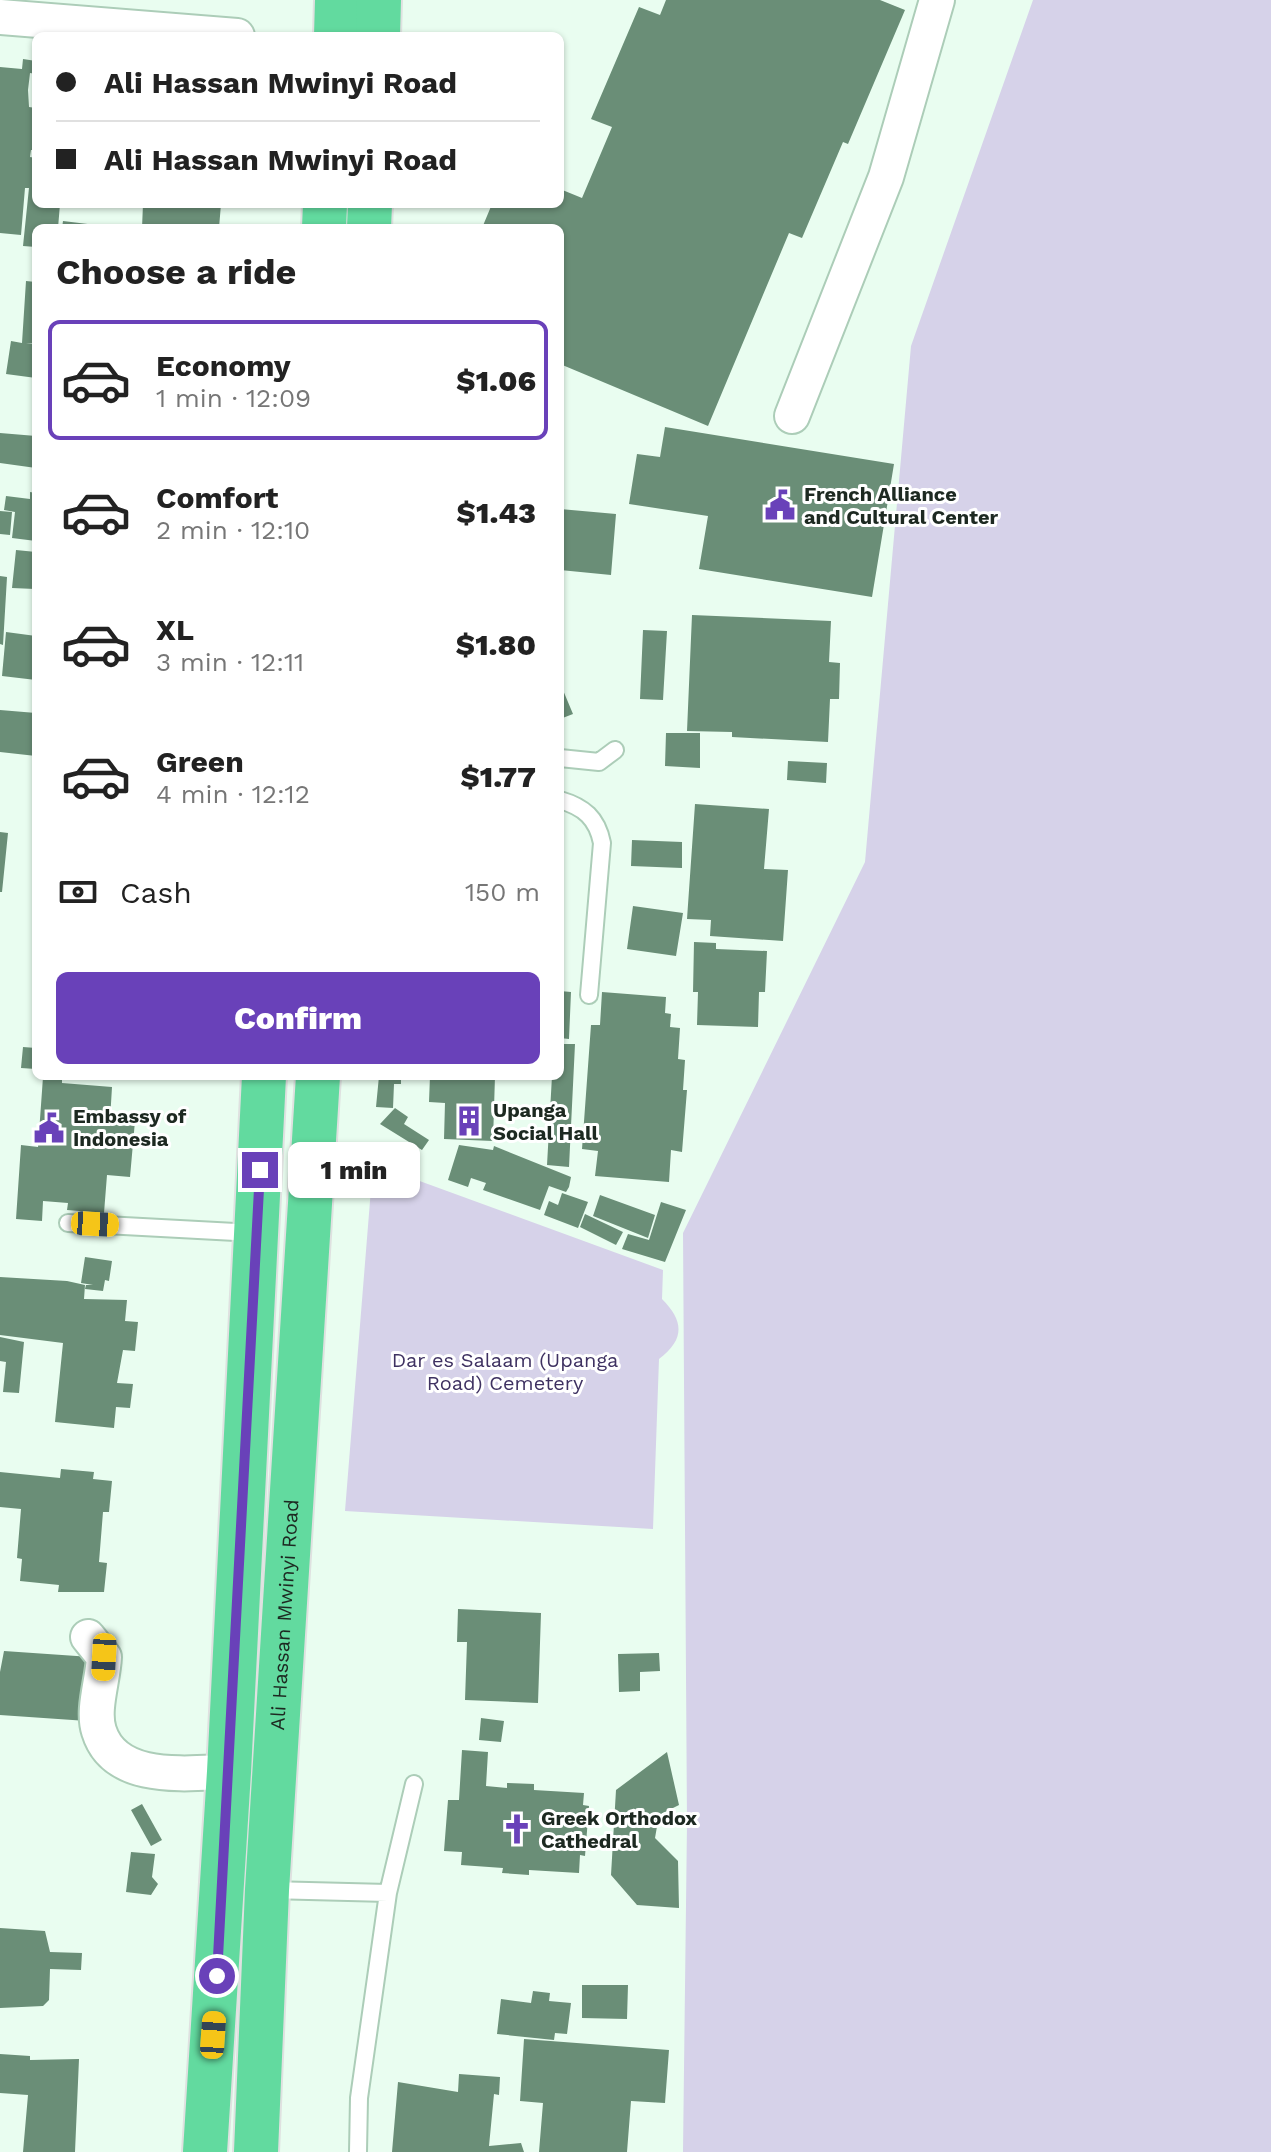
<!DOCTYPE html>
<meta charset="utf-8">
<style>
body{margin:0;font-family:"Work Sans",sans-serif;background:#f2f2f2;color:#222;height:100vh;display:flex;flex-direction:column;font-size:30px;white-space:nowrap}
*{box-sizing:border-box;margin:0}
p{font-size:26px;color:#767676}
.icon{flex:none;width:44px;height:44px;fill:none;stroke:currentColor;stroke-width:2;stroke-linecap:round;stroke-linejoin:round}
.map{position:relative;flex:1;overflow:hidden}
.drawer{position:absolute;left:32px;top:224px;width:532px;height:856px;display:flex;flex-direction:column;background:#fff;border-radius:12px;box-shadow:0 2px 6px #0004}
.drawer>*{flex:none}
.banner{position:absolute;left:32px;top:32px;width:532px;height:176px;border-radius:12px;box-shadow:0 2px 6px #0004;display:grid;align-content:center;height:176px;padding:0 24px;background:#fff}
.end{position:absolute;width:36px;height:36px;margin:-18px;border:10px solid #6941b9;background:#fff;box-shadow:0 0 0 4px #fff}
.from{border-radius:50%}
.bubble{position:absolute;height:56px;border-radius:12px;background:#fff;box-shadow:0 2px 6px #0004;font-size:26px;font-weight:800;line-height:56px;text-align:center}
.car{position:absolute;width:24px;height:48px;margin:-24px -12px;border-radius:10px;box-shadow:0 0 6px 2px #0007;background:linear-gradient(#f5c518 24%,#345 0 40%,#f5c518 0 76%,#345 0 86%,#f5c518 0)}
.banner b{display:flex;align-items:center;gap:28px;height:76px;font-size:30px}
.banner b+b{border-top:2px solid #e0e0e0}
.banner i{width:20px;height:20px;background:#222}
ul{padding:0;list-style:none}
li{display:flex;align-items:center;gap:24px;height:120px;margin:0 16px 12px;padding:0 8px;border:4px solid transparent;border-radius:12px}
li div{flex:1}
li b{display:block;font-size:30px}
li em{font-style:normal;font-weight:800}
li.on{border-color:#6941b9}
li>.icon{width:72px;height:72px;stroke-width:1.5}
h2{padding:0 24px;font-size:36px;line-height:96px}
.pay{display:flex;align-items:center;gap:20px;height:88px;padding:0 24px;font-size:30px}
.pay p{margin-inline-start:auto}
.button{display:flex;gap:16px;margin-top:auto;padding:16px 24px}
.button a{flex:1;height:92px;border-radius:12px;background:#6941b9;color:#fff;font-size:32px;font-weight:800;line-height:92px;text-align:center}
.map>svg:first-child{display:block}
</style>
<div class="map">
<svg width="1271" height="2152" viewBox="0 0 1271 2152">
<rect width="100%" height="100%" fill="#e9fdf0"/>
<!-- green -->
<path fill="#d6d2e9" d="M1033 0H1271V2152H683L687 1823 683 1233 865 862 911 346Z
M373 1164 663 1270 662 1299C684 1321 685 1339 659 1359L653 1529 345 1511Z"/>
<!-- building -->
<path fill="#6a8e77" d="M666 0H880L905 10 848 144 843 142 802 238 789 233 708 426 560 364V228H482L492 204H560V189L582 198 612 127 591 119 639 7 660 15Z
M23 59 36 61V74L30 73 28 90 29 107 36 108V150H31L30 157 36 158V204H60L58 228H36V247L23 246 29 188H25L21 235 0 233V67L22 69Z
M143 204H221L219 228H142Z
M63 221 104 226V228H62Z
M26 281 36 282V343H26L36 344V378L6 374 11 341 22 343Z
M665 427 894 464 872 597 699 569 708 516 629 504 637 454 660 457Z
M0 433 36 436V468L0 463Z
M30 492 36 493V541L12 538 15 512 4 510 6 496 30 499Z
M560 509 616 514 611 575 560 570Z
M0 511 12 512 10 535 0 534Z
M16 550 36 552 35 589 12 588Z
M0 576 7 577 3 645 0 644Z
M692 615 831 621 829 662 840 663 839 699H830L828 742 732 737V732L687 731Z
M643 630 667 631 663 700 640 699Z
M6 632 36 636V680L2 676Z
M560 683 573 714 560 719Z
M0 710 36 713V756L0 752Z
M666 733H700V768L665 766Z
M788 761 827 763 826 783 787 780Z
M695 804 769 809 764 869 788 870 783 941 710 936 711 920 687 919Z
M0 832 8 833 2 892H0Z
M632 840 682 842V868L631 866Z
M633 906 683 913 676 956 627 949Z
M694 942 716 943V949L767 951 765 992H759L758 1027 697 1025 698 992H693Z
M560 991 571 992 569 1039 560 1038Z
M602 992 666 997 665 1013 671 1014 670 1027 680 1028 678 1059 685 1060 683 1090H687L682 1152 671 1150 669 1182 595 1176 598 1151 582 1149 591 1025H600Z
M560 1044H575L569 1167 547 1165 552 1076H560Z
M23 1047 36 1048V1069L21 1068Z
M379 1076H401V1084H394L393 1108 376 1107Z
M430 1076H495L493 1141 444 1139 445 1103 429 1102Z
M43 1077 62 1078V1083L112 1087 110 1120 135 1121 130 1177 107 1175 104 1213 67 1210 68 1203 43 1201 42 1221 16 1219 21 1145 38 1147Z
M395 1108 408 1117 404 1124 429 1140 422 1150 380 1124Z
M395 1142 407 1150 397 1163 385 1155Z
M459 1145 493 1150 494 1146 571 1177 569 1187 566 1192 549 1186 540 1210 483 1190 486 1183 471 1178 468 1187 448 1180Z
M562 1193 588 1202 578 1228 544 1215 549 1201 558 1205Z
M600 1195 655 1215 648 1238 593 1216Z
M661 1202 686 1210 665 1262 622 1249 628 1234 649 1240Z
M585 1214 623 1232 616 1245 580 1227Z
M85 1257 112 1261 109 1281 105 1280 103 1291 85 1289 86 1285H93L81 1283Z
M0 1277 67 1281 85 1285 84 1299 127 1300 125 1321 138 1322 135 1351 123 1350 117 1383 133 1384 130 1408 116 1407 114 1428 55 1422 63 1343 0 1335Z
M0 1337 24 1342 19 1393 3 1392 6 1362 0 1361Z
M61 1469 94 1472 93 1479 112 1481 109 1512H103L99 1562 107 1563 104 1592H58L59 1585 20 1581 22 1559 17 1558 21 1509 0 1507V1472L60 1478Z
M458 1609 541 1613 538 1703 465 1700 467 1642H457Z
M4 1651 91 1657 87 1721 0 1715V1672Z
M659 1653 660 1671 640 1672V1691L619 1692 618 1654Z
M481 1718 504 1721 501 1742 479 1740Z
M462 1750 488 1752 486 1786 507 1788V1783L534 1784V1790L584 1793 583 1805 589 1806 585 1856 580 1855 579 1873 529 1870V1875L502 1873 503 1868 461 1865 462 1852 444 1851 448 1800H459Z
M667 1752 679 1805 659 1815 655 1838 678 1861 679 1908 637 1905 611 1875 616 1790Z
M142 1804 162 1840 151 1846 131 1810Z
M131 1852 155 1854 152 1877 158 1884 151 1895 126 1892Z
M0 1928 45 1931 50 1952 82 1953 81 1970 50 1969 49 2000 43 2006 0 2008Z
M582 1985H628L627 2019 582 2018Z
M533 1991 550 1993 549 2001 571 2003 567 2034 555 2033 554 2040 497 2034 501 1999 531 2003Z
M524 2039 669 2050 665 2103 631 2101 627 2152H539L543 2103 520 2101Z
M0 2054 30 2056V2060L79 2059 75 2152H23L28 2095 0 2093Z
M459 2074 500 2077 499 2095 494 2094 489 2146 521 2143 524 2152H392L398 2082 458 2092Z"/>
<g fill="none" stroke-linecap="round" stroke-linejoin="round">
<!-- service casing -->
<g stroke="#accdb8" stroke-width="20">
<path id="service" d="M560 758 599 762 615 750
M560 800C584 807 597 818 602 843L589 995
M68 1223 254 1233
M269 1890 388 1893 359 2098 358 2152
M388 1893 414 1784"/>
</g>
<!-- minor casing -->
<g stroke="#accdb8" stroke-width="38">
<path id="minor" d="M0 17 237 36
M792 416 886 177 937 0
M88 1637 104 1657C103 1680 92 1710 99 1731 115 1783 187 1773 229 1772"/>
</g>
<!-- trunk casing -->
<g stroke="#dfe1e0" stroke-width="48">
<g id="trunk">
<path d="M336 36 337 0"/>
<path d="M378 36 379 0"/>
<path d="M324 228 325 204"/>
<path d="M369 228 370 204"/>
<path d="M205 2152 229 1772 264 1076"/>
<path id="s1" d="M256 2152 267 1890 318 1076"/>
</g>
</g>
<!-- service -->
<use href="#service" stroke="#fff" stroke-width="16"/>
<!-- minor -->
<use href="#minor" stroke="#fff" stroke-width="34"/>
<!-- trunk -->
<use href="#trunk" stroke="#62da9f" stroke-width="44"/>
</g>
<g fill="none" stroke-linecap="round" stroke-linejoin="round">
<!-- route -->
<path stroke="#6941b9" stroke-width="10" d="M217 1976 260 1170"/>
</g>
<!-- icons -->
<defs>
<g id="civic-bare" transform="scale(2.4)"><path d="M-.6-6.5H3V-4.5H.6V-3L4-1V1h2V6H-6V1h2V-1L-.6-3ZM-1.2 2.5V6h2.4V2.5Z" fill="#6941b9" stroke="#fff" stroke-width="2.5" paint-order="stroke"/></g>
<g id="building-bare" transform="scale(2.4)"><path d="M-4-6H4V6H1V3H-1V6H-4ZM-2.5-4.3h1.7v1.8h-1.7ZM.8-4.3h1.7v1.8H.8ZM-2.5-1h1.7V.8h-1.7ZM.8-1h1.7V.8H.8Z" fill="#6941b9" stroke="#fff" stroke-width="2.5" paint-order="stroke"/></g>
<g id="church-bare" transform="scale(2.4)"><path d="M-1.2-6h2.4v3.5h3.3v2.4h-3.3V6h-2.4V-.1h-3.3v-2.4h3.3Z" fill="#6941b9" stroke="#fff" stroke-width="2.5" paint-order="stroke"/></g>
</defs>
<g fill-rule="evenodd">
<use href="#civic-bare" x="780" y="505"/>
<use href="#building-bare" x="469" y="1121"/>
<use href="#civic-bare" x="49" y="1128"/>
<use href="#church-bare" x="517" y="1829"/>
</g>
<g text-anchor="middle" stroke-width="6" stroke-linejoin="round" paint-order="stroke">
<!-- poi labels -->
<g font-size="20" font-weight="bold" fill="#1d2921" stroke="#fff" text-anchor="start">
<text x="804" y="501">French Alliance<tspan x="804" dy="23">and Cultural Center</tspan></text>
<text x="493" y="1117">Upanga<tspan x="493" dy="23">Social Hall</tspan></text>
<text x="73" y="1123">Embassy of<tspan x="73" dy="23">Indonesia</tspan></text>
<text x="541" y="1825">Greek Orthodox<tspan x="541" dy="23">Cathedral</tspan></text>
</g>
<!-- park labels -->
<g font-size="20" fill="#3e3161" stroke="#fff">
<text x="505" y="1367">Dar es Salaam (Upanga<tspan x="505" dy="23">Road) Cemetery</tspan></text>
</g>
<!-- street labels -->
<g font-size="20" fill="#1d2921" stroke="#fff">
<text dy="7" stroke="none"><textPath href="#s1" startOffset="538">Ali Hassan Mwinyi Road</textPath></text>
</g>
</g>
</svg>
<i class="end from" style="left:217px;top:1976px"></i>
<i class="end" style="left:260px;top:1170px"></i>
<div class="bubble" style="left:288px;top:1142px;width:132px">1 min</div>
<i class="car" style="left:95px;top:1224px;rotate:93deg"></i>
<i class="car" style="left:104px;top:1657px;rotate:183deg"></i>
<i class="car" style="left:213px;top:2035px;rotate:4deg"></i>
<div class="banner">
<b><i class="from"></i>Ali Hassan Mwinyi Road</b>
<b><i></i>Ali Hassan Mwinyi Road</b>
</div>
<section class="drawer">
<h2>Choose a ride</h2>
<ul>
<li class="on"><svg class="icon" aria-label="car" viewBox="0 0 24 24"><path d="M5 17H2v-5l4-1 3-4h7l3 4 3 1v5h-3M9 17h6M6 11h13"/><circle cx="7" cy="17" r="2"/><circle cx="17" cy="17" r="2"/></svg><div><b>Economy</b><p>1 min · 12:09</p></div><em>$1.06</em></li>
<li><svg class="icon" aria-label="car" viewBox="0 0 24 24"><path d="M5 17H2v-5l4-1 3-4h7l3 4 3 1v5h-3M9 17h6M6 11h13"/><circle cx="7" cy="17" r="2"/><circle cx="17" cy="17" r="2"/></svg><div><b>Comfort</b><p>2 min · 12:10</p></div><em>$1.43</em></li>
<li><svg class="icon" aria-label="car" viewBox="0 0 24 24"><path d="M5 17H2v-5l4-1 3-4h7l3 4 3 1v5h-3M9 17h6M6 11h13"/><circle cx="7" cy="17" r="2"/><circle cx="17" cy="17" r="2"/></svg><div><b>XL</b><p>3 min · 12:11</p></div><em>$1.80</em></li>
<li><svg class="icon" aria-label="car" viewBox="0 0 24 24"><path d="M5 17H2v-5l4-1 3-4h7l3 4 3 1v5h-3M9 17h6M6 11h13"/><circle cx="7" cy="17" r="2"/><circle cx="17" cy="17" r="2"/></svg><div><b>Green</b><p>4 min · 12:12</p></div><em>$1.77</em></li>
</ul>
<div class="pay"><svg class="icon" aria-label="cash" viewBox="0 0 24 24"><path d="M3 7h18v10H3z"/><circle cx="12" cy="12" r="2"/></svg>Cash<p>150 m</p></div>
<div class="button"><a>Confirm</a></div>
</section>
</div>
